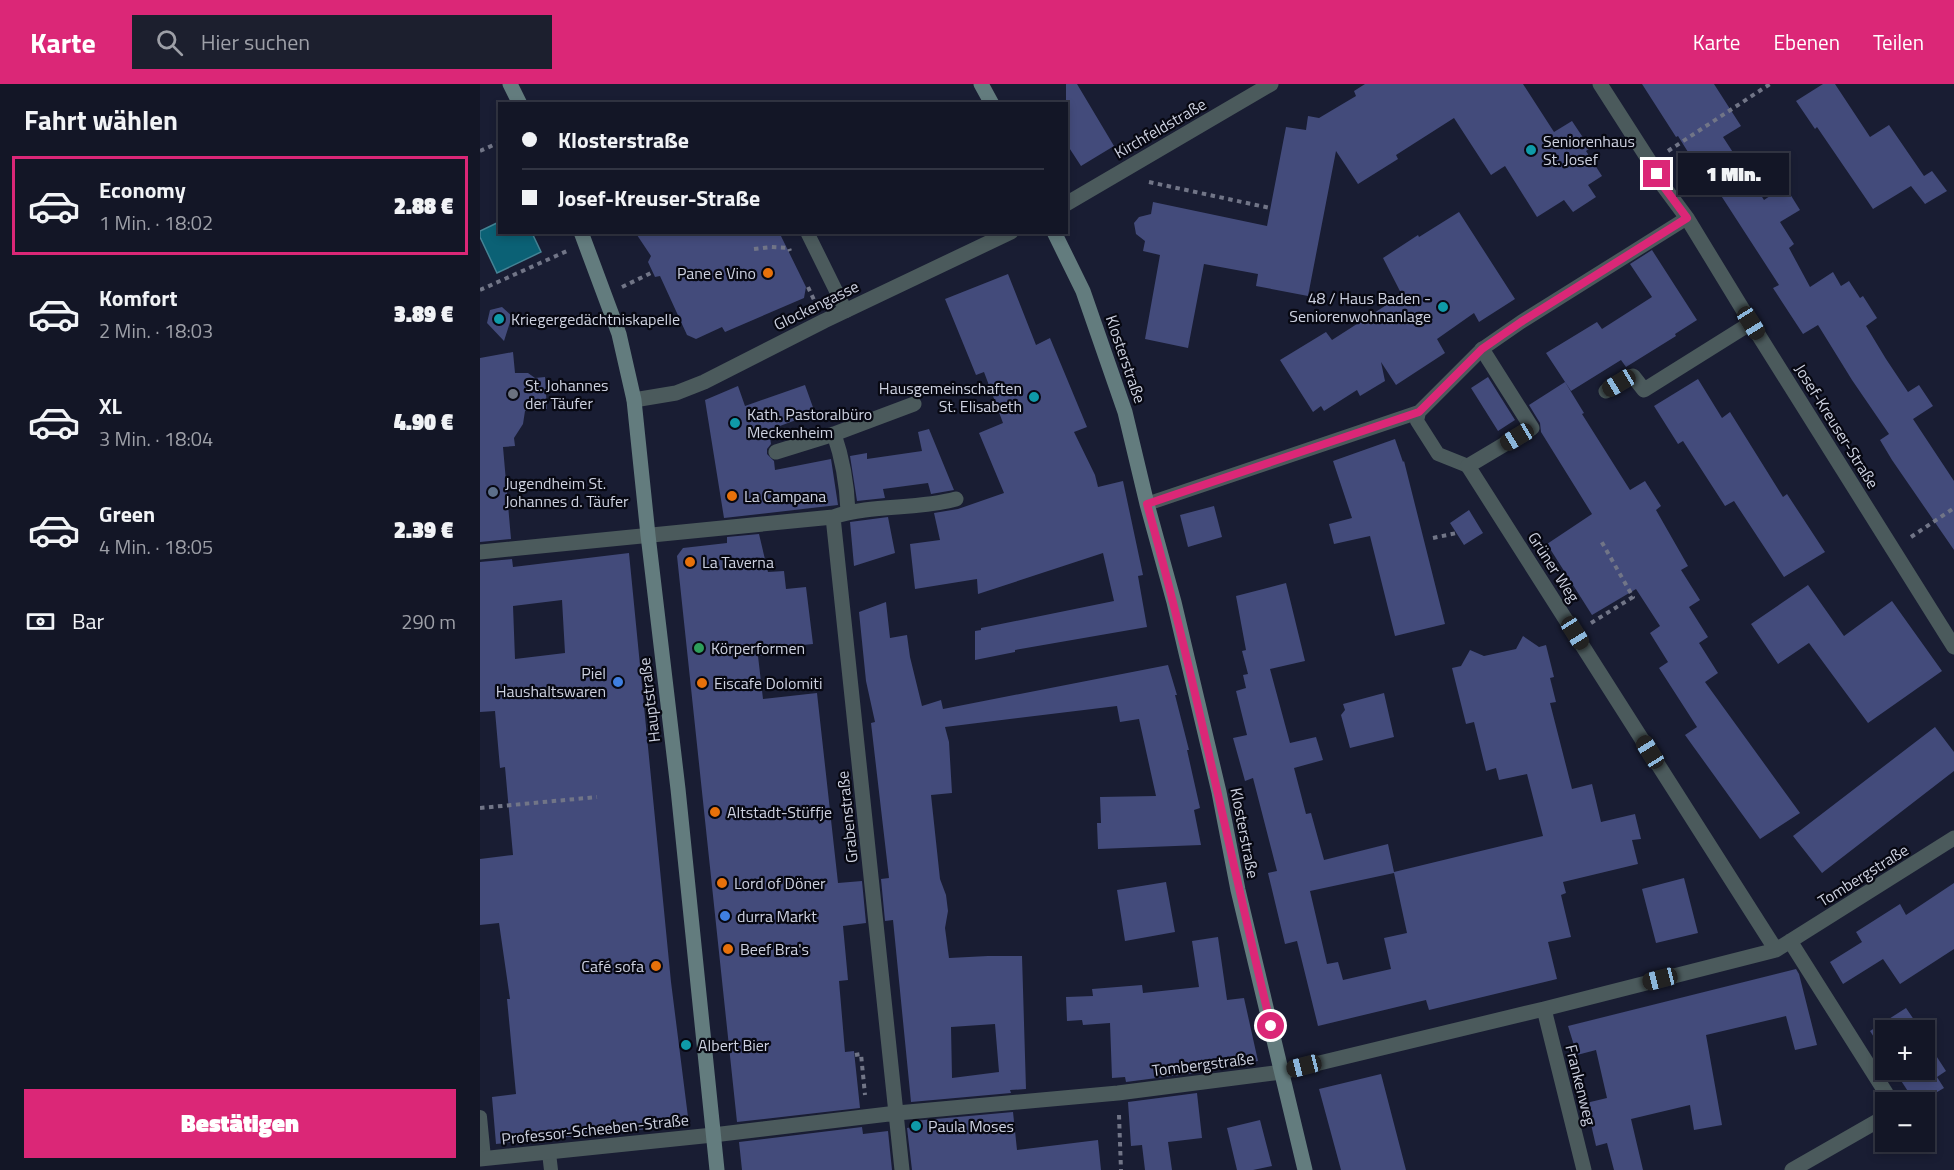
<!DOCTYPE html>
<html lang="de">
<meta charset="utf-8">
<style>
body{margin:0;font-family:"Titillium Web",sans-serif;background:#1c1f2e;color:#f1f3f6;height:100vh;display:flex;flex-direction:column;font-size:22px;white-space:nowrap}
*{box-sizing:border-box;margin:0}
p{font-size:20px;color:#9d9fa7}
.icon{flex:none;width:33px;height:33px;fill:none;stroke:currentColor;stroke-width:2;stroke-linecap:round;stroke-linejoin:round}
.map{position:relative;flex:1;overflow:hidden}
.sheet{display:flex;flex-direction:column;background:#131626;width:480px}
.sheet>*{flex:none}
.guide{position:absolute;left:18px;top:18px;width:570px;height:132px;border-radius:0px;box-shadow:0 3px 9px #0003,0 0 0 2px #323543;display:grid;align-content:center;height:132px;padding:0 24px;background:#131626}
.buttons{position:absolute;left:1395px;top:936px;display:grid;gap:12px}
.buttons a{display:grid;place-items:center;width:60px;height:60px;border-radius:0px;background:#131626;box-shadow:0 3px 9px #0003,0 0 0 2px #323543;font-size:30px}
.end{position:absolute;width:27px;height:27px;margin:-14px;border:8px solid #db2777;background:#fff;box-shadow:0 0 0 3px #fff}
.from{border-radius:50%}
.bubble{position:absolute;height:42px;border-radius:0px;background:#131626;box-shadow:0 3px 9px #0003,0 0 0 2px #323543;font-size:20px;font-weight:800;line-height:42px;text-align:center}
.car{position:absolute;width:18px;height:36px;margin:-18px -9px;border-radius:8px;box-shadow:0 0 4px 2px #0007;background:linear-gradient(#222 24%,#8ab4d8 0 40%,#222 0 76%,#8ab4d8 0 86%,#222 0)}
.guide b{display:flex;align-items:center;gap:21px;height:57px;font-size:22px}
.guide b+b{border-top:2px solid #323543}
.guide i{width:15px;height:15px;background:#f1f3f6}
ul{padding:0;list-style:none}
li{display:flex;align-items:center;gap:18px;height:99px;margin:0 12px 9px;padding:0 12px;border:3px solid transparent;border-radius:0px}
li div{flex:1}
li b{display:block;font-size:22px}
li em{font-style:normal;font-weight:800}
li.selected{border-color:#db2777}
li>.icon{width:54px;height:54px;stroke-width:1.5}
h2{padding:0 24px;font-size:27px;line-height:72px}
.pay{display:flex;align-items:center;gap:15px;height:66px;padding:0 24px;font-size:22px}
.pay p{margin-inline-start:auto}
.cta{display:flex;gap:12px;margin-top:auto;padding:12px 24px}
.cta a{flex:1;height:69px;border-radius:0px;background:#db2777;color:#fff;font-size:24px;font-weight:800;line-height:69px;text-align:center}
header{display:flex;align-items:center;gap:36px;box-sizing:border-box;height:84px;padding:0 30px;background:#db2777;color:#fff}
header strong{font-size:28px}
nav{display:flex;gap:33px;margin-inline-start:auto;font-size:21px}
.search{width:420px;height:54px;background:#1c1f2e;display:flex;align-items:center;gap:15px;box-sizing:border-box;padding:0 21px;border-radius:0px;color:#9d9fa7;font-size:22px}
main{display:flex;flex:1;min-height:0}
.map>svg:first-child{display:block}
</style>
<header>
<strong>Karte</strong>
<div class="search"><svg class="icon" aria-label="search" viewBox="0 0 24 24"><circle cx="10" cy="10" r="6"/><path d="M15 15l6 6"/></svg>Hier suchen</div>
<nav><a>Karte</a><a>Ebenen</a><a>Teilen</a></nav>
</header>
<main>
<section class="sheet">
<h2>Fahrt wählen</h2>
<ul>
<li class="selected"><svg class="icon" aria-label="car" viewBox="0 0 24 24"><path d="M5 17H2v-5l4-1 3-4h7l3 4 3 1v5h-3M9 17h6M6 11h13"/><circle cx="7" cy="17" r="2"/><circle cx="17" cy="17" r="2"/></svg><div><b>Economy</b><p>1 Min. · 18:02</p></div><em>2.88 €</em></li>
<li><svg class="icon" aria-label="car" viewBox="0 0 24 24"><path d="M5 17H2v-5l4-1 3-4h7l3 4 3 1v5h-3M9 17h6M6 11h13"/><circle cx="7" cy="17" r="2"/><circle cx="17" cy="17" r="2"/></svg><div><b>Komfort</b><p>2 Min. · 18:03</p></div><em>3.89 €</em></li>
<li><svg class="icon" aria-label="car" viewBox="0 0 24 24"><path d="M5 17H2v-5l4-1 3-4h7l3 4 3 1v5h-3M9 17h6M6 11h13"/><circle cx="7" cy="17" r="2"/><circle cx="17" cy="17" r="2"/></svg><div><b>XL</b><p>3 Min. · 18:04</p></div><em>4.90 €</em></li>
<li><svg class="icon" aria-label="car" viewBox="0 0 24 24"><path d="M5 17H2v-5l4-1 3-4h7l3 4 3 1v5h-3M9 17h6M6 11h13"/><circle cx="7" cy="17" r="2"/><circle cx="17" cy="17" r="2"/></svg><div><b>Green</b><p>4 Min. · 18:05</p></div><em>2.39 €</em></li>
</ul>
<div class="pay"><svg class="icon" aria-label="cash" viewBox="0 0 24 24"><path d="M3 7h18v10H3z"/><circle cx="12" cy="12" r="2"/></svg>Bar<p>290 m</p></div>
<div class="cta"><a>Bestätigen</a></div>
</section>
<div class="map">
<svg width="1474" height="1086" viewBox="0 0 1474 1086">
<rect width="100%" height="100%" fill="#191d33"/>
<!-- water -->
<path fill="#0b6175" stroke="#458395" stroke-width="1.5" d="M19 138 20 148 52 149 61 168 17 189 0 153V147Z"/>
<!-- building -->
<path fill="#434b7b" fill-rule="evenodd" d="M586 0H597L634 62 601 82 586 59Z
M885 0H1043L1074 48 1092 37 1110 64 1106 67 1122 92 1108 101 1116 113 1093 128 1084 116 1057 133 1025 82 1011 91 974 34 916 71 918 75 878 100 856 67 828 212 776 202 778 190 724 180 708 264 665 255 680 171 663 167 665 157 656 150 654 139 659 133 671 130 673 118 787 142 806 43 826 46 828 32 839 34 876 12 874 7Z
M1162 0H1234L1261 42 1243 53 1284 116 1305 102 1320 126 1300 138 1314 160 1309 164 1330 203 1353 188 1361 202 1369 197 1380 214 1383 212 1397 234 1386 242 1406 275 1428 308 1439 301 1453 322 1433 335 1474 397V466L1412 376 1400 356 1409 350 1372 296 1338 241 1323 250 1293 204 1299 201 1240 110 1236 113 1198 52 1196 53Z
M1343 0H1355L1390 53 1409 41 1444 92 1452 87 1467 107 1445 120 1431 102 1393 125 1337 43 1335 45 1316 17Z
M979 128 1035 215 999 238 994 229 957 255 965 269 916 301 901 278 905 297 880 312 877 306 844 327 841 322 833 328 800 276 846 248 852 256 922 211 903 174 938 151 939 153Z
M155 148H299L326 203 324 214 245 248 242 243 216 255 207 251 180 192 175 193 168 178 171 172Z
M1172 166 1217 236 1195 250 1196 252 1146 283 1141 276 1091 307 1066 269 1117 238 1122 245 1172 213 1150 180Z
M528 190 556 261 570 254 607 343 594 348 615 391 618 403 643 397 663 491 658 492 667 543 535 566V568L495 576V547L501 546V544L634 517 623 469 498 510 497 495 435 505 430 460 460 456 454 429 478 425 524 409 499 349 523 339 504 288 496 291 465 215Z
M22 223 32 232 24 257 7 239 10 226Z
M33 268 35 289H48L55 294 65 293 67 325 45 327 43 340 34 354 35 362 23 363 31 455 0 458V274Z
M1008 293 1035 336 1018 347 991 304Z
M1218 295 1242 334 1250 328 1303 413 1307 410 1345 468 1304 493 1254 417 1245 422 1203 357 1198 360 1174 322Z
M1085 298 1104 329 1102 330 1150 406 1165 397 1181 422 1176 426 1208 482 1201 486 1220 516 1209 523 1228 553 1219 559 1238 589 1225 598 1320 729 1280 755 1205 651 1217 643 1179 584 1188 578 1170 549 1180 542 1156 505 1112 531 1067 460 1112 430 1061 348 1060 339 1049 321Z
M325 301 335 329 289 346 291 360 287 365V370L294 377 295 386 351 375 358 421 244 434 225 316 258 302 265 322Z
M449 345 474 406 451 410 448 399 403 405 405 414 377 417 370 372 387 369V375L442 367 438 348Z
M915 355 923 378 924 377 965 540 915 552 890 452 854 460 849 440 872 434 853 377Z
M734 422 742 453 708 463 700 431Z
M989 426 1003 449 984 461 970 439Z
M408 433 415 469 374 482 370 438Z
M279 450 288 488 304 487 306 505 326 503 333 560 291 564V570L278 572 283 615 337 609 358 799 382 797 386 839 363 842 368 896 359 897 365 968 374 967 380 1024 257 1038 197 472 203 464 247 459V453Z
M149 469 191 898 209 1041 16 1060 12 1013 36 1010 27 915H30L19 839 0 841V775L33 771 25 683 20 684 15 627 0 628V478L32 475 33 483ZM82 516 85 569 35 575 33 522Z
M806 499 825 577 790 585 810 659 836 653 843 676 814 684 826 730 831 729 844 776 908 760 914 788 1063 752 1047 690 1019 696 1016 684 1006 687 994 638 986 640 972 584 981 582 990 566 1004 572 1036 565 1043 552 1059 563 1066 561 1074 593 1070 594 1076 618 1070 619 1092 705 1112 700 1121 738 1155 730 1161 755 1152 756 1158 780 1083 798 1086 809 1081 811 1091 853 1068 858 1077 895 949 926 946 916 838 942 817 857 805 860 788 789 797 787 773 694 765 697 753 654 767 651 756 607 766 604 763 591 768 590 762 567 766 566 756 512ZM914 789 927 849 904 854 911 885 863 896 858 878 847 880 830 807Z
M1328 501 1364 552 1412 517 1462 587 1388 639 1329 559 1298 580 1271 540Z
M406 518 410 554 427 551 430 573 442 622 461 616 463 625 688 581 697 611H695L709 666H707L720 724 714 726 721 761 618 765 617 739H621L620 713 676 712 659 635 640 638 637 622 465 643 469 658 472 709 451 711 460 795 466 811 468 827 465 844 469 874 508 872H542L546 1005 530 1006 531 1009 431 1018 413 836 405 837 401 795 409 794 391 639 395 638 386 597 379 528ZM515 940 519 988 472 994 471 943Z
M904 609 914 653 870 664 861 631 865 626 863 620Z
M1455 643 1474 668V687L1342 789 1313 752Z
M1204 794 1218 849 1176 859 1162 805Z
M686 798 695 848 645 857 637 806Z
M1474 799V865L1420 900 1403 875 1363 900 1350 878 1382 858 1376 848 1420 820 1426 831Z
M738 853 747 916 764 914 778 977 714 985 715 989 646 998 645 993 632 994 630 939 603 941 602 936 587 937 586 913 613 912 612 905 662 901 663 909 719 903 712 857Z
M1316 885 1319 890 1337 961 1315 966 1306 932 1226 951 1242 1041 1214 1046 1210 1021 1151 1035 1163 1086H1134L1127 1059 1116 1062 1106 1019 1127 1014 1116 966 1097 971 1088 942Z
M1426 924 1441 946H1406V972L1390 947Z
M1444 953 1466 987 1457 993 1464 1004 1440 1018H1435L1414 986H1444Z
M901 990 926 1086H861L839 1005Z
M717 1009 722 1054 688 1058 692 1086H665L662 1061 651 1062 648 1018Z
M533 1028 537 1066 618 1056 621 1086H432L427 1044 433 1043V1037Z
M780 1036 792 1082 773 1086H757L747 1044Z
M382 1043 383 1050 408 1047 412 1086H262L259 1058Z"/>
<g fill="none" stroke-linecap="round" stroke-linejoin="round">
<!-- path -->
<path stroke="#717587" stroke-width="4" stroke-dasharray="4.5 4.5" stroke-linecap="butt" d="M0 67 20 58
M1188 67 1290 0
M669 98 790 124
M274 165 291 163 309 164 310 167
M142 203 173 188
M328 203 335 218
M0 206 87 167
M1431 453 1474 424
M953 454 977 449
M1111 539 1153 513 1120 455
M0 724 117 713
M375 971 381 970 385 1011
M639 1031 641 1086"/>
<!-- lane -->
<path stroke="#4b5a5c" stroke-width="14" d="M327 148 366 227
M988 382 958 370 937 337 939 328 1002 265 1041 238 1207 134
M667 420 939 328
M0 1033 4 1074
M69 1069 71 1086"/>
<!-- street -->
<path stroke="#4b5a5c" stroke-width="15" d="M1120 0 1170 78 1184 103 1207 134 1271 239 1474 563
M586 120 791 0
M1002 265 1052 344 988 382 1296 866
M1126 307 1153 292 1164 306 1271 239
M154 316 196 309 224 298 344 237 531 148
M354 350C363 376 367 401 368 428
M296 368 354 350 434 320
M353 433 422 1086
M0 468 353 433C392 420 436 426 476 415
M1310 857 1406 1009 1401 1035 1312 1086
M1064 925 1104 1086
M0 1075 233 1051 417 1029 638 1009 802 988 1064 925 1296 866 1474 754"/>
<!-- secondary -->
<path stroke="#637c7e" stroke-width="15" d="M30 0 40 20
M501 0 512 20
M101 148 139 250 154 316 168 451 198 705 237 1086
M574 148 603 207 645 328 667 420 694 518 739 708 758 806 825 1086"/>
</g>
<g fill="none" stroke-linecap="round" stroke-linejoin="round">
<!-- route -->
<path stroke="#db2777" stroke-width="8" d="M791 942C749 768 715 592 667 420L939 328 1002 265 1041 238 1207 134 1184 103 1177 90"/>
</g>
<!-- markers -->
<g fill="#0f9aa8" stroke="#070812" stroke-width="2">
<circle cx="1051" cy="66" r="6"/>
<circle cx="963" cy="223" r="6"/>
<circle cx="19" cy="235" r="6"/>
<circle cx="554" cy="313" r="6"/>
<circle cx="255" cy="339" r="6"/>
<circle cx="206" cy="961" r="6"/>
<circle cx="436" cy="1042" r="6"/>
</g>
<g fill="#e8710a" stroke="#070812" stroke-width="2">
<circle cx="288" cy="189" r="6"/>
<circle cx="252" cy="412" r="6"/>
<circle cx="210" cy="478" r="6"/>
<circle cx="222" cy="599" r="6"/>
<circle cx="235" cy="728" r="6"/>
<circle cx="242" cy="799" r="6"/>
<circle cx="248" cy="865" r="6"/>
<circle cx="176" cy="882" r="6"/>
</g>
<circle fill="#6b7280" stroke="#070812" stroke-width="2" cx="33" cy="310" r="6"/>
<circle fill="#5c6f8a" stroke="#070812" stroke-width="2" cx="13" cy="408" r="6"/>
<circle fill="#2e9e5b" stroke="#070812" stroke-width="2" cx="219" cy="564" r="6"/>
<g fill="#3f7fe0" stroke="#070812" stroke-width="2">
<circle cx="138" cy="598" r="6"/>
<circle cx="245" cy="832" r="6"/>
</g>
<g text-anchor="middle" stroke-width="4.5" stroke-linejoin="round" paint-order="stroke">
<!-- street labels -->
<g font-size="16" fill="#cdd1e0" stroke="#070812">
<text transform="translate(680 44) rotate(-30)" y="6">Kirchfeldstraße</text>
<text transform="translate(336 221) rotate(-26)" y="6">Glockengasse</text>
<text transform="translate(646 275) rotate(71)" y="6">Klosterstraße</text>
<text transform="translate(1357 342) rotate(58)" y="6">Josef-Kreuser-Straße</text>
<text transform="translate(1074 483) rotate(57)" y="6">Grüner Weg</text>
<text transform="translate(169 616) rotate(-97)" y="6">Hauptstraße</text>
<text transform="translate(367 733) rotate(-96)" y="6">Grabenstraße</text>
<text transform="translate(765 749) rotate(79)" y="6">Klosterstraße</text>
<text transform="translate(1383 791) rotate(-32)" y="6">Tombergstraße</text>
<text transform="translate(723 980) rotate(-7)" y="6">Tombergstraße</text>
<text transform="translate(1101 1001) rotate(76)" y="6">Frankenweg</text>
<text transform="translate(115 1045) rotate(-6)" y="6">Professor-Scheeben-Straße</text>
</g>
<!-- poi labels -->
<g font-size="16" fill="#cdd1e0" stroke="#070812" text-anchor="start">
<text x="1063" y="63">Seniorenhaus<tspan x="1063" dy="18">St. Josef</tspan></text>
<text x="276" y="195" text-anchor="end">Pane e Vino</text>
<text x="951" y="220" text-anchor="end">48 / Haus Baden -<tspan x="951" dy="18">Seniorenwohnanlage</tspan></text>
<text x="31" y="241">Kriegergedächtniskapelle</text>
<text x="45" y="307">St. Johannes<tspan x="45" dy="18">der Täufer</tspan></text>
<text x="542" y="310" text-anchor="end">Hausgemeinschaften<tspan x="542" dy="18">St. Elisabeth</tspan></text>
<text x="267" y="336">Kath. Pastoralbüro<tspan x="267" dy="18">Meckenheim</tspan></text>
<text x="25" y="405">Jugendheim St.<tspan x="25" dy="18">Johannes d. Täufer</tspan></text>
<text x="264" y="418">La Campana</text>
<text x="222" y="484">La Taverna</text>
<text x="231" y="570">Körperformen</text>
<text x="126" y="595" text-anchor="end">Piel<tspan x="126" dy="18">Haushaltswaren</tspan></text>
<text x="234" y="605">Eiscafe Dolomiti</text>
<text x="247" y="734">Altstadt-Stüffje</text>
<text x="254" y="805">Lord of Döner</text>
<text x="257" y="838">durra Markt</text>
<text x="260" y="871">Beef Bra's</text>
<text x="164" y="888" text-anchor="end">Café sofa</text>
<text x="218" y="967">Albert Bier</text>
<text x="448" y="1048">Paula Moses</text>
</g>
</g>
</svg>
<div class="buttons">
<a>+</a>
<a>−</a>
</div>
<i class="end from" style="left:791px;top:942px"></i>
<i class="end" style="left:1177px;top:90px"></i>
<div class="bubble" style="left:1198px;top:69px;width:111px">1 Min.</div>
<i class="car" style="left:1271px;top:239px;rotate:148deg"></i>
<i class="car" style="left:1139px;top:299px;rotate:239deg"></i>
<i class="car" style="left:1037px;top:353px;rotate:239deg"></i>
<i class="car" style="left:1095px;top:549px;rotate:148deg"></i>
<i class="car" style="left:1170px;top:668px;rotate:328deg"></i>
<i class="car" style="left:1180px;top:895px;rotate:256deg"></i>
<i class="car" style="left:824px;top:982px;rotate:256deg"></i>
<div class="guide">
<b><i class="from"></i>Klosterstraße</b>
<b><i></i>Josef-Kreuser-Straße</b>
</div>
</div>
</main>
